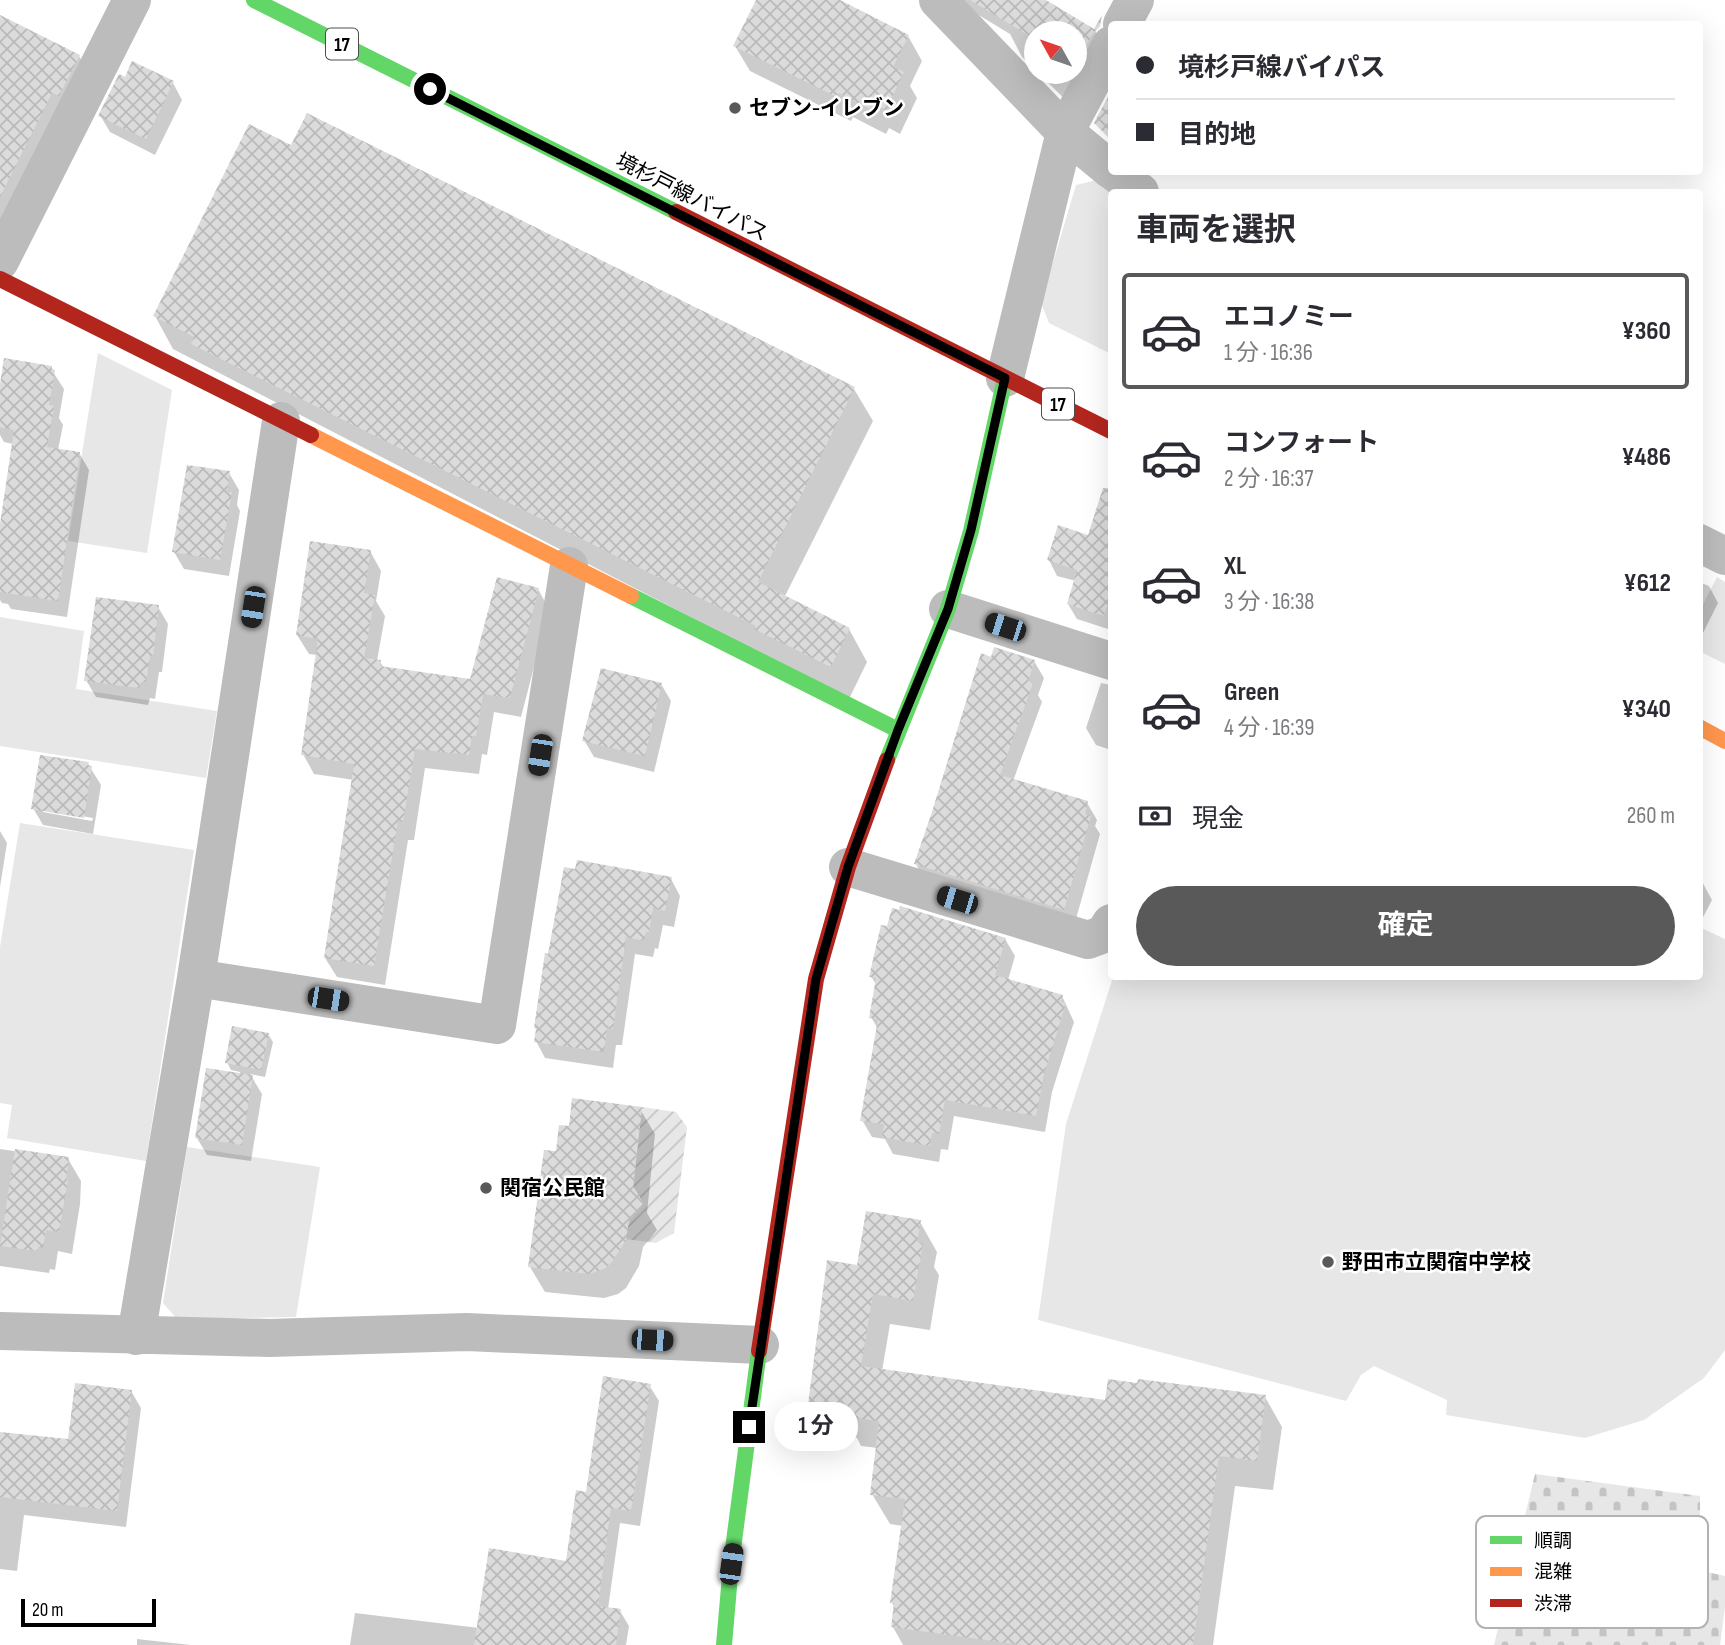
<!DOCTYPE html>
<html lang="ja">
<meta charset="utf-8">
<style>
body{margin:0;font-family:"Sofia Sans Condensed","Noto Sans JP",sans-serif;background:#f2f2f3;color:#2b2b33;height:100vh;display:flex;flex-direction:column;font-size:26px;white-space:nowrap}
*{box-sizing:border-box;margin:0}
p{font-size:23px;color:#7c7c81}
.icon{flex:none;width:38px;height:38px;fill:none;stroke:currentColor;stroke-width:2;stroke-linecap:round;stroke-linejoin:round}
.map{position:relative;flex:1;overflow:hidden}
.side{position:absolute;left:1108px;top:189px;width:595px;height:791px;display:flex;flex-direction:column;background:#fff;border-radius:7px;box-shadow:0 7px 28px #0002}
.side>*{flex:none}
.hud{position:absolute;left:1108px;top:21px;width:595px;height:154px;border-radius:7px;box-shadow:0 7px 28px #0002;display:grid;align-content:center;height:154px;padding:0 28px;background:#fff}
.needle{width:46px;rotate:310deg}
.tools{position:absolute;left:1024px;top:21px;display:grid;gap:14px}
.tools a{display:grid;place-items:center;width:63px;height:63px;border-radius:50%;background:#fff;box-shadow:0 7px 28px #0002;font-size:35px}
.scale{position:absolute;left:21px;bottom:18px;width:135px;box-sizing:border-box;padding-left:7px;border:4px solid #000;border-top:0;font-size:19px;line-height:24px;white-space:nowrap;color:#000;-webkit-text-stroke:5px #fff;paint-order:stroke}
.end{position:absolute;width:32px;height:32px;margin:-16px;border:9px solid #000;background:#fff;box-shadow:0 0 0 4px #fff}
.from{border-radius:50%}
.bubble{position:absolute;height:49px;border-radius:24px;background:#fff;box-shadow:0 7px 28px #0002;font-size:23px;font-weight:700;line-height:49px;text-align:center}
.car{position:absolute;width:21px;height:42px;margin:-21px -10px;border-radius:9px;box-shadow:0 0 5px 2px #0007;background:linear-gradient(#222 24%,#8ab4d8 0 40%,#222 0 76%,#8ab4d8 0 86%,#222 0)}
.hud b{display:flex;align-items:center;gap:24px;height:66px;font-size:26px}
.hud b+b{border-top:2px solid #e1e1e2}
.hud i{width:18px;height:18px;background:#2b2b33}
ul{padding:0;list-style:none}
li{display:flex;align-items:center;gap:21px;height:116px;margin:0 14px 10px;padding:0 14px;border:4px solid transparent;border-radius:7px}
li div{flex:1}
li b{display:block;font-size:26px}
li em{font-style:normal;font-weight:700}
li.on{border-color:#595959}
li>.icon{width:63px;height:63px;stroke-width:1.5}
h2{padding:0 28px;font-size:32px;line-height:84px}
.pay{display:flex;align-items:center;gap:18px;height:77px;padding:0 28px;font-size:26px}
.pay p{margin-inline-start:auto}
.button{display:flex;gap:14px;margin-top:auto;padding:14px 28px}
.button a{flex:1;height:80px;border-radius:42px;background:#595959;color:#fff;font-size:28px;font-weight:700;line-height:80px;text-align:center}
.map>svg:first-child{display:block}
</style>
<div class="map">
<svg width="1725" height="1645" viewBox="0 0 1725 1645">
<defs>
<pattern id="cemetery-stones" width="16" height="16" patternUnits="userSpaceOnUse" patternTransform="scale(1.75)"><rect width="16" height="16" fill="#e7e7e7"/><path d="M2 7V4a2 2 0 0 1 4 0v3zM10 15v-3a2 2 0 0 1 4 0v3z" fill="#c4c4c4"/></pattern>
<pattern id="garden-furrows" width="10" height="10" patternUnits="userSpaceOnUse" patternTransform="scale(1.75)"><rect width="10" height="10" fill="#e7e7e7"/><path d="M-1 1l2-2M0 10L10 0M9 11l2-2" fill="none" stroke="#c4c4c4"/></pattern>
<pattern id="building-cross-hatch" width="8" height="8" patternUnits="userSpaceOnUse" patternTransform="scale(1.75)"><rect width="8" height="8" fill="#dbdbdb"/><path d="M0 0l8 8M0 8l8-8" fill="none" stroke="#bababa"/></pattern>
</defs>
<rect width="100%" height="100%" fill="#fff"/>
<!-- green -->
<path fill="#e7e7e7" d="M1097 180 1111 192V354L1049 323 1041 303 1076 185Z
M98 353 172 390 147 553 68 541Z
M1717 577 1725 582V664L1699 651V612Z
M0 617 84 631 76 689 217 711 206 778 0 746Z
M20 823 194 850 146 1161 7 1138 12 1105 0 1103V947Z
M1699 927 1725 939V1350L1704 1378 1644 1420 1585 1438 1446 1415 1447 1400 1374 1366 1361 1375 1346 1401 1038 1320 1066 1124 1113 977 1699 976Z
M187 1147 320 1167 296 1317 177 1319 163 1303Z"/>
<!-- cemetery -->
<path fill="url(#cemetery-stones)" d="M1535 1474 1700 1496V1517L1687 1516 1680 1566 1725 1576V1607L1720 1645H1494Z"/>
<!-- garden -->
<path fill="url(#garden-furrows)" d="M642 1107 676 1112 687 1127 674 1233 656 1243 626 1239 629 1215 633 1214 642 1206 641 1200 633 1190Z"/>
<!-- shadow -->
<path fill="#0003" fill-rule="evenodd" d="M758 0H836L908 36 922 61 910 86 917 98 900 134 889 128 886 134 853 117 851 121 750 71 735 46Z
M963 0H1043L1095 31 1104 48 1072 106 1037 72H1074V33H1036V71L1022 57 1010 34 977 14Z
M0 17 79 56 98 89 0 244Z
M173 83 182 100 155 155 110 132 100 115Z
M291 147 854 389 873 421 784 598 849 629 867 662 849 699 173 349 155 316Z
M53 372 64 389 59 418 63 425 58 450 79 453 89 470 67 617 11 609 8 604 2 603 0 600V533L13 444 4 442 0 435V394Z
M229 473 239 490 237 505 240 511 229 576 184 569 174 552Z
M1091 533 1111 540V630L1077 619 1068 604 1076 581 1057 576 1049 560 1090 537Z
M370 551 381 571 376 601 385 616 377 661 380 662 384 668 471 681 538 589 549 609 521 717 494 712 487 755 482 754 479 774 425 768 414 840H408L385 985 337 977 325 958 354 780 314 774 303 754 317 655 309 654 297 635Z
M1699 582 1709 586 1718 603 1699 641Z
M158 607 168 624 162 672H159L155 699 150 698 148 705 96 697 86 680Z
M992 659 1034 661 1044 678 1038 695 1042 702 1013 781 1087 803 1097 820 1095 826 1100 834 1074 926 925 881 916 864Z
M1101 683 1111 685V750L1096 745 1086 728Z
M661 684 671 701 654 772 594 757 584 740Z
M88 764 101 785 93 834 43 825 33 808ZM43 809 93 818 92 821 43 812Z
M0 831 7 843 0 887Z
M1699 876 1712 900 1699 925Z
M671 879 680 896 674 927 663 925 658 949 655 948 653 957 635 954 622 1045H616L613 1068 545 1058 536 1041Z
M1005 939 1015 956 1008 980 1062 996 1074 1022 1052 1092 1045 1132 954 1116 948 1150 941 1149 939 1162 893 1154 885 1139 872 1137 862 1120 878 1029 871 1017 877 986 871 976Z
M268 1034 273 1042 265 1077 250 1074 262 1094 251 1161 207 1155 197 1138 240 1075V1072L231 1070 227 1062Z
M640 1109 655 1134 647 1213 657 1230 643 1247 639 1266 626 1288 618 1294 604 1298 545 1292 530 1267 557 1153Z
M0 1149 68 1159 81 1181 80 1204 72 1254 58 1251 55 1270 50 1269 49 1273 0 1266Z
M920 1222 937 1252 934 1267 939 1275 930 1330 890 1324 882 1371 1107 1402 1265 1397 1282 1427 1273 1490 1235 1486 1213 1645H903L893 1627 895 1608 892 1603 903 1526 890 1524 872 1494 878 1448 861 1446 857 1438 827 1434 810 1404 859 1267Z
M649 1385 659 1401 640 1526 620 1523 608 1609 620 1611 629 1626 626 1645H350L355 1613 479 1628 568 1563 587 1494Z
M131 1391 141 1408 126 1527 24 1515 17 1571 0 1569V1434L70 1441Z
M137 1639 191 1645H137Z"/>
<!-- building -->
<path fill="url(#building-cross-hatch)" d="M756 0H840L909 35 893 67 904 72 886 110 875 104 872 110 839 93 837 97 733 46Z
M970 0H1046L1094 29 1102 15 1100 26 1092 35 1074 67V33H1036V40Z
M0 15 80 55 59 96 52 93 0 197Z
M132 61 174 81 146 139 98 116 119 74 125 77Z
M1111 91V140L1094 123Z
M307 113 855 387 758 582 850 628 831 667 754 629 756 626 191 344 194 337 153 316 249 124 291 145Z
M4 358 52 366V369L55 370 49 405 54 406 47 447 80 452 58 601 0 592V524L14 430 0 427V384Z
M187 465 230 471 227 492H232L220 560 172 552Z
M1103 488 1111 489V594L1104 616 1067 604 1077 570 1047 560 1058 525 1088 535Z
M310 541 371 550 364 593 375 595 364 658 381 660 380 666 470 679 497 577 539 588 510 698 483 694 476 736H472L469 755 415 749 403 822 398 821 374 966 324 958 354 764 301 755 318 639 296 635Z
M96 597 159 605 153 656H150L146 682H141L139 688 84 681Z
M994 647 1035 660 1028 681 1033 683 1000 775 1088 801 1085 814 1091 816 1064 910 914 864 931 815 981 653 991 657Z
M601 668 662 683 645 756 582 741Z
M40 755 89 762 88 765 92 766 84 818 31 809Z
M577 860 672 877 665 911 653 908 649 932H646L644 941 626 937 613 1029 607 1028 604 1052 534 1042 536 1029 534 1028 545 953 548 954 564 867 575 869Z
M900 906 1006 938 995 975 1063 995 1061 1002 1066 1003 1044 1074 1036 1116 945 1100 939 1134 932 1133 930 1146 882 1137 884 1124 860 1121 878 1019 869 1018 876 978 869 977 881 925 887 926 892 908 899 910Z
M232 1026 269 1033 261 1070 225 1063Z
M206 1068 253 1075 242 1145 195 1138Z
M572 1098 642 1107 633 1186 644 1204 629 1221 626 1240 612 1262 604 1269 589 1274 528 1267 544 1150 556 1151 559 1125 569 1126Z
M15 1149 69 1157 66 1180H68L59 1232 46 1230 43 1248 38 1247 37 1251 0 1246Z
M866 1211 921 1220 917 1242 923 1243 913 1301 873 1294 861 1366 1105 1400 1108 1379 1137 1383 1138 1379 1266 1395 1257 1461 1219 1456 1193 1645H1022L891 1627 894 1603H890L905 1499 870 1495 879 1421 842 1416 843 1409 808 1404 827 1260 857 1265Z
M603 1376 651 1384 631 1511 611 1508 598 1606 621 1609 616 1645H474L489 1548 566 1561 576 1490 586 1492Z
M75 1383 132 1390 117 1511 0 1497V1432L68 1439Z"/>
<g fill="none" stroke-linecap="round" stroke-linejoin="round">
<!-- street -->
<path stroke="#bcbcbc" stroke-width="38" d="M938 0 1065 132 1111 170
M1122 24 1135 0
M1114 172 1140 192
M0 261 132 0
M1005 378 1065 132 1111 45
M1699 543 1725 556
M948 609 1111 661
M848 867 1088 940 1104 934 1111 923
M196 978 497 1025 569 566
M0 1331 269 1338 467 1332 760 1345
M136 1336 196 978 281 421"/>
<!-- fast -->
<path stroke="#63d668" stroke-width="16" d="M254 0 676 212
M631 596 898 730
M887 760 948 609 971 531 1005 378
M724 1645 731 1564 759 1351"/>
<!-- slow -->
<path stroke="#ff974d" stroke-width="16" d="M311 435 631 596
M1699 727 1725 741"/>
<!-- jam -->
<path stroke="#b3261e" stroke-width="16" d="M676 212 1111 431
M0 279 311 435
M759 1351 816 979 848 867 887 760"/>
</g>
<g fill="none" stroke-linecap="round" stroke-linejoin="round">
<!-- route -->
<path stroke="#000" stroke-width="9" d="M430 89 1005 378 971 530 948 609 898 730 848 867 816 979 749 1427"/>
</g>
<!-- markers -->
<g fill="#595959" stroke="#fff" stroke-width="2.5">
<circle cx="735" cy="108" r="7"/>
<circle cx="486" cy="1188" r="7"/>
<circle cx="1328" cy="1262" r="7"/>
</g>
<g text-anchor="middle" stroke-width="5" stroke-linejoin="round" paint-order="stroke">
<!-- shield labels -->
<g fill="#fff" stroke="#4c4c4c" stroke-width="2">
<rect x="326" y="28.5" width="32" height="31" rx="5"/>
<rect x="1042" y="388.5" width="32" height="31" rx="5"/>
</g>
<g font-size="19" font-weight="bold" fill="#000">
<text x="342" y="51">17</text>
<text x="1058" y="411">17</text>
</g>
<!-- poi labels -->
<g font-size="21" font-weight="bold" fill="#000" stroke="#fff" text-anchor="start">
<text x="749" y="115">セブン-イレブン</text>
<text x="500" y="1195">関宿公民館</text>
<text x="1342" y="1269">野田市立関宿中学校</text>
</g>
<!-- street labels -->
<g font-size="21" fill="#000" stroke="#fff">
<text transform="translate(692 197) rotate(27)" y="7">境杉戸線バイパス</text>
</g>
</g>
<!-- legend -->
<rect x="1476" y="1516" width="232" height="112" rx="10" fill="#fff" stroke="#b2b2b2" stroke-width="2"/>
<rect x="1490" y="1536" width="32" height="8" fill="#63d668"/>
<rect x="1490" y="1567" width="32" height="9" fill="#ff974d"/>
<rect x="1490" y="1599" width="32" height="8" fill="#b3261e"/>
<g font-size="19" fill="#000">
<text x="1534" y="1547">順調</text>
<text x="1534" y="1578">混雑</text>
<text x="1534" y="1610">渋滞</text>
</g>
</svg>
<div class="tools">
<a><svg class="needle" viewBox="-14 -14 28 28"><path d="M0-13l5 13h-10z" fill="#e53935"/><path d="M0 13l5-13h-10z" fill="#7c7c81"/></svg></a>
</div>
<div class="scale">20 m</div>
<i class="end from" style="left:430px;top:89px"></i>
<i class="end" style="left:749px;top:1427px"></i>
<div class="bubble" style="left:774px;top:1402px;width:84px">1 分</div>
<i class="car" style="left:253px;top:607px;rotate:189deg"></i>
<i class="car" style="left:1005px;top:627px;rotate:288deg"></i>
<i class="car" style="left:540px;top:755px;rotate:189deg"></i>
<i class="car" style="left:957px;top:900px;rotate:287deg"></i>
<i class="car" style="left:328px;top:999px;rotate:99deg"></i>
<i class="car" style="left:652px;top:1340px;rotate:93deg"></i>
<i class="car" style="left:731px;top:1564px;rotate:8deg"></i>
<div class="hud">
<b><i class="from"></i>境杉戸線バイパス</b>
<b><i></i>目的地</b>
</div>
<section class="side">
<h2>車両を選択</h2>
<ul>
<li class="on"><svg class="icon" aria-label="car" viewBox="0 0 24 24"><path d="M5 17H2v-5l4-1 3-4h7l3 4 3 1v5h-3M9 17h6M6 11h13"/><circle cx="7" cy="17" r="2"/><circle cx="17" cy="17" r="2"/></svg><div><b>エコノミー</b><p>1 分 · 16:36</p></div><em>¥360</em></li>
<li><svg class="icon" aria-label="car" viewBox="0 0 24 24"><path d="M5 17H2v-5l4-1 3-4h7l3 4 3 1v5h-3M9 17h6M6 11h13"/><circle cx="7" cy="17" r="2"/><circle cx="17" cy="17" r="2"/></svg><div><b>コンフォート</b><p>2 分 · 16:37</p></div><em>¥486</em></li>
<li><svg class="icon" aria-label="car" viewBox="0 0 24 24"><path d="M5 17H2v-5l4-1 3-4h7l3 4 3 1v5h-3M9 17h6M6 11h13"/><circle cx="7" cy="17" r="2"/><circle cx="17" cy="17" r="2"/></svg><div><b>XL</b><p>3 分 · 16:38</p></div><em>¥612</em></li>
<li><svg class="icon" aria-label="car" viewBox="0 0 24 24"><path d="M5 17H2v-5l4-1 3-4h7l3 4 3 1v5h-3M9 17h6M6 11h13"/><circle cx="7" cy="17" r="2"/><circle cx="17" cy="17" r="2"/></svg><div><b>Green</b><p>4 分 · 16:39</p></div><em>¥340</em></li>
</ul>
<div class="pay"><svg class="icon" aria-label="cash" viewBox="0 0 24 24"><path d="M3 7h18v10H3z"/><circle cx="12" cy="12" r="2"/></svg>現金<p>260 m</p></div>
<div class="button"><a>確定</a></div>
</section>
</div>
